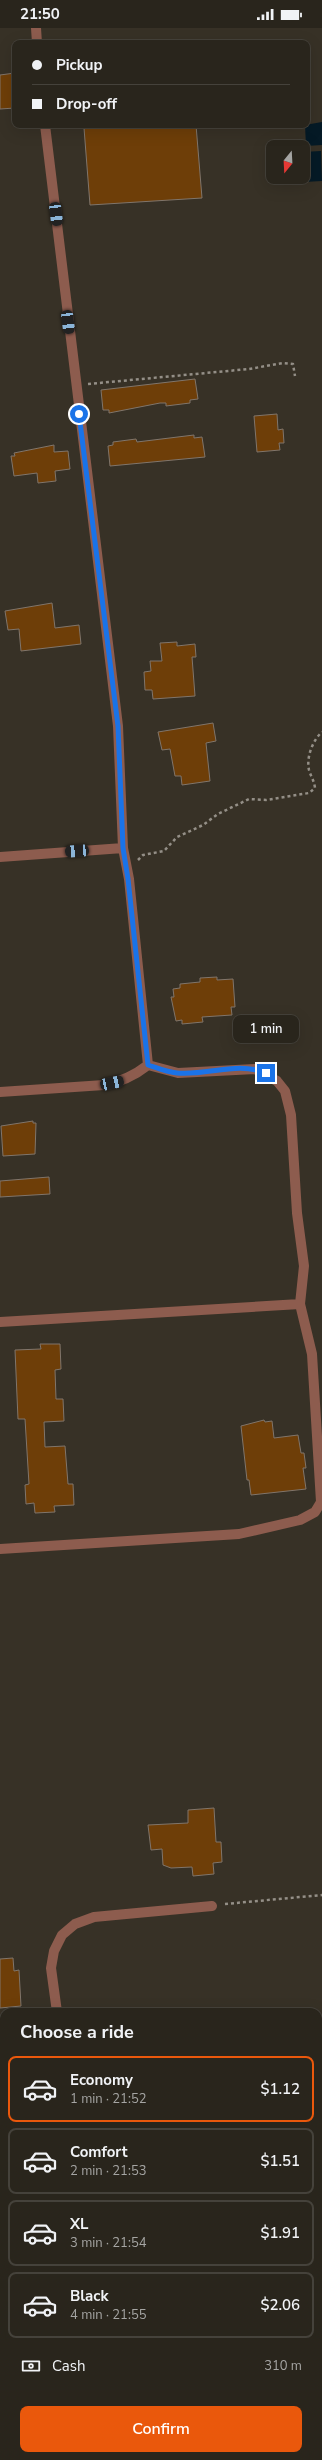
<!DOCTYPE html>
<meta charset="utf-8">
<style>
body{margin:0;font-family:"Nunito Sans",sans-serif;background:#353129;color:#f1f3f6;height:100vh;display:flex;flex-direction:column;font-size:15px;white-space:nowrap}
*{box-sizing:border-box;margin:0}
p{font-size:13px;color:#a5a5a3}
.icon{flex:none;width:22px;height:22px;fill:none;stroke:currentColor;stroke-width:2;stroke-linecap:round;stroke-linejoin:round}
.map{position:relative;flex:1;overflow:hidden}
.drawer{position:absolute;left:0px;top:1980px;width:322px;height:452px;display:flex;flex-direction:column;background:#29251c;border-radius:12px 12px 0 0;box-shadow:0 4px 16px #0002,0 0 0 1px #45423b}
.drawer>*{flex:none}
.banner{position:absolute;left:12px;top:12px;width:298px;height:88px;border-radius:8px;box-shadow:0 4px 16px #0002,0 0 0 1px #45423b;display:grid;align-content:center;height:88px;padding:0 20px;background:#29251c}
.needle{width:26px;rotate:198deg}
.buttons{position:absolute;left:266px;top:112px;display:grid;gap:8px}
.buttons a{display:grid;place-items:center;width:44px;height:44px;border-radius:8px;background:#29251c;box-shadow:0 4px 16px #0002,0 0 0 1px #45423b;font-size:20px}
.end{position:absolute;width:18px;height:18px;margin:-9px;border:5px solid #1a73e8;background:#fff;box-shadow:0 0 0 2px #fff}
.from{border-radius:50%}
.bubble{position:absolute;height:28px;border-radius:8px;background:#29251c;box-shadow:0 4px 16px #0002,0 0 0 1px #45423b;font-size:13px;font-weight:600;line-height:28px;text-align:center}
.car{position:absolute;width:12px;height:24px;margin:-12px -6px;border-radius:5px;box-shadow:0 0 3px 1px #0007;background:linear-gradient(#222 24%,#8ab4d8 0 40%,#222 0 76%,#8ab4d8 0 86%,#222 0)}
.banner b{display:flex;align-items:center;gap:14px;height:38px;font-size:15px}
.banner b+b{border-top:1px solid #45423b}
.banner i{width:10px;height:10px;background:#f1f3f6}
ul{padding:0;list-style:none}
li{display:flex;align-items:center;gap:12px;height:66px;margin:0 8px 6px;padding:0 12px;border:2px solid #45423b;border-radius:8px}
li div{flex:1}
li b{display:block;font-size:15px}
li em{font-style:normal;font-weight:600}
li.active{border-color:#ea580c}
li>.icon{width:36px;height:36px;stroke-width:1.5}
h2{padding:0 20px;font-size:18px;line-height:48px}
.pay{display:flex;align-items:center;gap:10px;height:44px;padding:0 20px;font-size:15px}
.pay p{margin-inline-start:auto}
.action{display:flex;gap:8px;margin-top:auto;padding:8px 20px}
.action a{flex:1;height:46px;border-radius:8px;background:#ea580c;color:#fff;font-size:16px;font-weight:600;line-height:46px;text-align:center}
.status{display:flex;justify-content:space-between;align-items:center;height:28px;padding:0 20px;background:#29251c;direction:ltr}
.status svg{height:11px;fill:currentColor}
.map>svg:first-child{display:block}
</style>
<div class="status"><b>21:50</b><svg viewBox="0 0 49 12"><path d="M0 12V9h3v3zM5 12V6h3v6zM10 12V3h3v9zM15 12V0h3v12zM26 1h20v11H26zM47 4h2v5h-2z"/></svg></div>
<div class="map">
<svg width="322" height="2432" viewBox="0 0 322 2432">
<rect width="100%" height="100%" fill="#373126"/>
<!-- water -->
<path fill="#051a26" d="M322 94V117L306 118 305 97Z
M321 123 322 153 304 154 303 124Z"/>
<!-- building -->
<path fill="#6e3e08" stroke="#80756b" d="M15 45V80L0 81V47Z
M117 97H196L202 170 90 177 84 100Z
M195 351 198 371 190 372V375L166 378V375H160L109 385V382H103L101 362Z
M277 386 278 402 283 401 284 415H279L280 422 257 424 254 388Z
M194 407V410L202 409 205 429 110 438 108 418 113 417V414L136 411 137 414Z
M54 417V424L68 423 70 441 55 443 56 453 38 455 37 445 14 448 11 428H15L14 425Z
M52 575 55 600 79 597 81 616 21 623 19 601 8 602 5 583Z
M177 614V618L195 616 196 629H192L195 668 153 671 152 662H145L144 644 151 643 150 633H162L160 615Z
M213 695 216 713 206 715 210 753 182 757 181 748H175L170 721 162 722 158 704Z
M217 949V952L233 951 235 979H231L232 987 202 989 203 994 182 996V992L176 993 171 969H174L173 961 180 960V956L200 954V950Z
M33 1093V1095H36L35 1126 3 1128 1 1098Z
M49 1149 50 1166 0 1169V1153Z
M40 1316H60L61 1341 55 1342 56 1371H63L64 1393 44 1394 45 1419 65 1418 68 1456H73L74 1477 54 1478 55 1484 35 1485 34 1475 26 1476 25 1457 29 1456 25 1391H18L15 1322 41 1321Z
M264 1392 265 1394 272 1393 274 1410 298 1407 301 1425H304L306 1440H303L306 1461 251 1467 249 1452H247L241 1398Z
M214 1780 216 1814H221L222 1834 213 1835 214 1846 193 1848 192 1839 171 1840 163 1837 162 1821 151 1822 148 1797 188 1795V1782Z
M13 1930 14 1943 19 1942 21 1978 0 1980V1931Z"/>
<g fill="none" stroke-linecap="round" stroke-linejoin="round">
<!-- path -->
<path stroke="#948f87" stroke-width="2.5" stroke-dasharray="3 3" stroke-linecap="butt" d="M88 356 249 341 283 335 293 336 295 348
M138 832 143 827 164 823 177 809 203 797 218 786 249 771 266 772 309 765 315 760C314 752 311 749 309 742 306 729 313 712 322 704
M225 1876 322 1867
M318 2039 322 2033"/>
<!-- street -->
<path stroke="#8d5c4e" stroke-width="10" d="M36 0 37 15
M45 97 118 698 123 820 129 851 148 1037
M0 829 123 820
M0 1064 104 1057C121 1054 134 1048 148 1037
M0 1294 300 1276
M0 1521 239 1506 300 1492 315 1484 321 1474 312 1326 300 1276 304 1238 297 1185 291 1087 285 1063 277 1053 255 1041 178 1045 148 1037
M57 1984 51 1940 54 1923 62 1907 75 1896 94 1889 212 1878
M0 2249H4"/>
</g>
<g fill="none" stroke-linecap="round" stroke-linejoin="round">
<!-- route -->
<path stroke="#1a73e8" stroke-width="5" d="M79 386 118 698 123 820 128 851 148 1037C157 1040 167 1044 177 1045 207 1048 237 1033 266 1045"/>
</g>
</svg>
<div class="buttons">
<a><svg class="needle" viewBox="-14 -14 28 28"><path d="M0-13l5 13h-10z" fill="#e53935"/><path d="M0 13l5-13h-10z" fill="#a5a5a3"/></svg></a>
</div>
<i class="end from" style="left:79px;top:386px"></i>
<i class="end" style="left:266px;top:1045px"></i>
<div class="bubble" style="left:233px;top:987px;width:66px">1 min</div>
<i class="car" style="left:56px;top:186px;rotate:173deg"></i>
<i class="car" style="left:68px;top:294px;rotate:173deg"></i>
<i class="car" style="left:77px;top:823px;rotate:266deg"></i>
<i class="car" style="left:112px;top:1055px;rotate:78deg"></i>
<div class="banner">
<b><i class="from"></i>Pickup</b>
<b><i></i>Drop-off</b>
</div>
<section class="drawer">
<h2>Choose a ride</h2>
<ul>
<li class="active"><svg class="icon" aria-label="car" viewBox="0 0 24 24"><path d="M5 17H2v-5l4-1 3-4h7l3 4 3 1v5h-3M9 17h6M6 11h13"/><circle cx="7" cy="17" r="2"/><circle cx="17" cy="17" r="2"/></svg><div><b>Economy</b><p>1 min · 21:52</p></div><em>$1.12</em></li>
<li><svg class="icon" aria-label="car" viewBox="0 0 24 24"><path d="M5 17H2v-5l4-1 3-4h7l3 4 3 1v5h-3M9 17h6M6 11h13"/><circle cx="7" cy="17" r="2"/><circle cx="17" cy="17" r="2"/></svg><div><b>Comfort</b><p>2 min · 21:53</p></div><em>$1.51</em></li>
<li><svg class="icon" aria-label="car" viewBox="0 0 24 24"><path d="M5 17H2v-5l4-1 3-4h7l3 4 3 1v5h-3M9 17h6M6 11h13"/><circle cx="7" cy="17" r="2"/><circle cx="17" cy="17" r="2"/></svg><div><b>XL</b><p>3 min · 21:54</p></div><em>$1.91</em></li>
<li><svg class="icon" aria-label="car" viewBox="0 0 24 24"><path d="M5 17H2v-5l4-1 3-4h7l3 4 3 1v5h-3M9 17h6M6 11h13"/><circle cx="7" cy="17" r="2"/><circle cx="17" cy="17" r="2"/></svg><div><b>Black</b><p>4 min · 21:55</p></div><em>$2.06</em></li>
</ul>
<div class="pay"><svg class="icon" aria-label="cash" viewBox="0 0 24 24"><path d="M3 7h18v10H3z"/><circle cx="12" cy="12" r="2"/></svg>Cash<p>310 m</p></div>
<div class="action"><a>Confirm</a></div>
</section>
</div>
